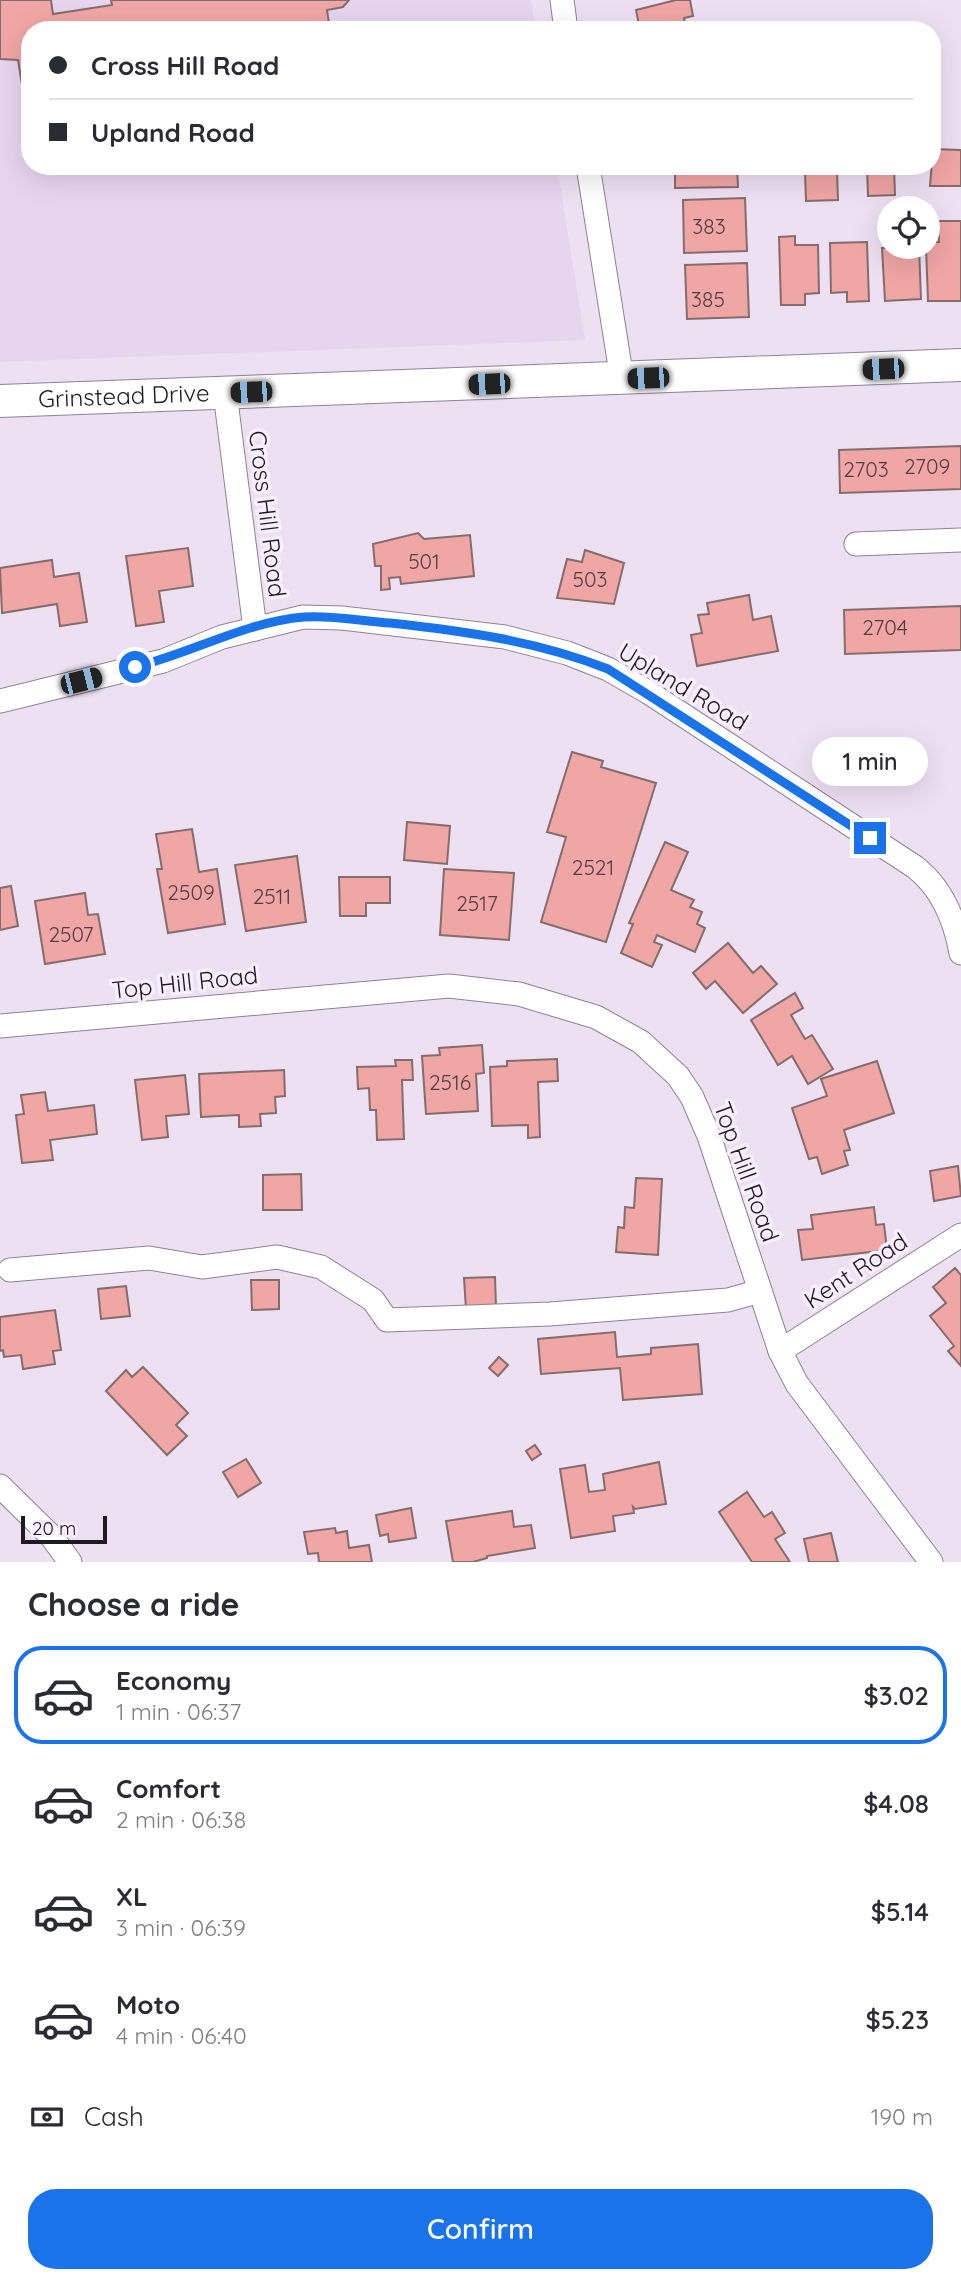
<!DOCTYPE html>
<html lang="en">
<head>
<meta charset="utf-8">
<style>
  body { margin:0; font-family:Quicksand,sans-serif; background:#f7f7f7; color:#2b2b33; height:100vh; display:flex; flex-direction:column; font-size:26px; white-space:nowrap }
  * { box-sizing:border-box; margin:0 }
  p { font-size:23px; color:#7c7c81 }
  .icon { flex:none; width:38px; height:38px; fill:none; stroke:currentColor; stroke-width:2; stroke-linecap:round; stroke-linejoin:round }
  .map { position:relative; height:1562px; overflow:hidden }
  .sheet { display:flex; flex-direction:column; background:#fff; flex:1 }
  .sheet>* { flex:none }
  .banner { position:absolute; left:21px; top:21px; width:920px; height:154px; border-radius:28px; box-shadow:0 7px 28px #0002; display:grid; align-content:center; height:154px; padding:0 28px; background:#fff }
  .buttons { position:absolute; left:877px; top:196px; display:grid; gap:14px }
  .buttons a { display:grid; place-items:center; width:63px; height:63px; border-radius:50%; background:#fff; box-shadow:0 7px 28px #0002; font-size:35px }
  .scale { position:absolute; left:21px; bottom:18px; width:86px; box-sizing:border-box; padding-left:7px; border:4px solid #1e1a21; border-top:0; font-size:19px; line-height:24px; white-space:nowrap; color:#1e1a21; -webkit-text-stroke:5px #f9eefe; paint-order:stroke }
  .end { position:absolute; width:32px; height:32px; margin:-16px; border:9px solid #1a73e8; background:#fff; box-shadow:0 0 0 4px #fff }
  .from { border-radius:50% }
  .bubble { position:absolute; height:49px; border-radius:24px; background:#fff; box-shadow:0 7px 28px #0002; font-size:23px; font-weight:600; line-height:49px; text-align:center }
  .car { position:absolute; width:21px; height:42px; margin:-21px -10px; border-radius:9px; box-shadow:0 0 5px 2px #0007; background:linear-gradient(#222 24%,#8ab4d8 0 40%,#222 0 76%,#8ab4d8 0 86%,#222 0) }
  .banner b { display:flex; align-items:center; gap:24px; height:66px; font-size:26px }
  .banner b+b { border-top:2px solid #e1e1e2 }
  .banner i { width:18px; height:18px; background:#2b2b33 }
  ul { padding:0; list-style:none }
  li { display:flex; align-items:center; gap:21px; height:98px; margin:0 14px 10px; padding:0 14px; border:4px solid transparent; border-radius:28px }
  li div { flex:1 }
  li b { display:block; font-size:26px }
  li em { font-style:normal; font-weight:600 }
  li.selected { border-color:#1a73e8 }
  li>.icon { width:63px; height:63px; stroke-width:1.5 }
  h2 { padding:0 28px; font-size:32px; line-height:84px }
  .pay { display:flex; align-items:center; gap:18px; height:77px; padding:0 28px; font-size:26px }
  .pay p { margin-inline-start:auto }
  .action { display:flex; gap:14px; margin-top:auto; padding:14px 28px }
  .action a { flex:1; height:80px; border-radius:28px; background:#1a73e8; color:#fff; font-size:28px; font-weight:600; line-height:80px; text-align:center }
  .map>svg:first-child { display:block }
  .built { fill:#e6d5ef }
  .building { fill:#f0a6a5; stroke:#846d6c; stroke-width:2 }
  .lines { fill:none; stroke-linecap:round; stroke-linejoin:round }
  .street-casing { stroke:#8e8293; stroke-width:25 }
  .secondary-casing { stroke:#8e8293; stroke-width:34 }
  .street { stroke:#fff; stroke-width:23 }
  .secondary { stroke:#fff; stroke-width:32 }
  .route { stroke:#1a73e8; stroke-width:9 }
  .labels { text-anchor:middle; stroke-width:7; stroke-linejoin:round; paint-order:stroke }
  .number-label { font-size:21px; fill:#523d42 }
  .street-label { font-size:24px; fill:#1e1a21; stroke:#f9eefe }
</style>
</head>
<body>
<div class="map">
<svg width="961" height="1562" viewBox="0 0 961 1562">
  <rect width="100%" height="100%" fill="#ede0f3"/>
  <path class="built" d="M0,0H531L536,30H30V166H557L585,340L0,362Z"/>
  <g class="building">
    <path d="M0,0H51L53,14L112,5L111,0H349L343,7L327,10L330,30H30V84L22,85L18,60L0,59Z"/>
    <path d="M676,0H690L693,16L684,18L686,30H640L636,10Z"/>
    <path d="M933,149L961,150V186H930Z"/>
    <path d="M675,166H737L738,187L675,188Z"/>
    <path d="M867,166H894L895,195L868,196Z"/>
    <path d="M837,171L838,200L806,201L805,172Z"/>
    <path d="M745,198L747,251L684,253L683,200Z"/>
    <path d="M938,221H961V301H928L926,247L928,242H939Z"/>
    <path d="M795,236V245H818L819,293L805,294V305H781L779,237Z"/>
    <path d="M867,242L869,301L847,302V292L831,293L830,243Z"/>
    <path d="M919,247L921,299L885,301L882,248Z"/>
    <path d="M747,263L749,317L687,319L685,265Z"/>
    <path d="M961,446V489L840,493L839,450Z"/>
    <path d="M418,533L424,539L470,535L474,576L401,584L400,577L389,578L390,589L381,590V566H375L373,544Z"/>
    <path d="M188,548L193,586L159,591L164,622L136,626L126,556Z"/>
    <path d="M585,550L624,563L614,604L557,598L567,559L582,562Z"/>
    <path d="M52,560L54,577L79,573L87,622L60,626L57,604L2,613L0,568Z"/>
    <path d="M749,595L753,620L771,616L778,651L697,666L691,635L702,633L698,615L709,614L707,603Z"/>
    <path d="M961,606V650L845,654L844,610Z"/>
    <path d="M572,752L603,761L601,767L656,783L606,942L541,922L566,837L547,832Z"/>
    <path d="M407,822L450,826L447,864L404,860Z"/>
    <path d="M192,829L199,872L217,869L225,924L168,933L157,869H162L156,834Z"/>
    <path d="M665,842L688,852L671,890L694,900L690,907L702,912L697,924L705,928L695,952L657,935L654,942L662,945L652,967L621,953L633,924L629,923Z"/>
    <path d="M297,856L306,922L246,931L235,865Z"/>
    <path d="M444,869L514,873L509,940L440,935Z"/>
    <path d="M339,877H390V903H366V916H340Z"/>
    <path d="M11,886L18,926L0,930V888Z"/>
    <path d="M85,893L88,915L98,914L105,954L45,964L35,901Z"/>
    <path d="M728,943L753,973L761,966L777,984L743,1013L715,981L706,989L693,973Z"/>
    <path d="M795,993L803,1008L791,1015L805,1039L812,1035L833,1069L808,1084L792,1056L778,1065L751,1020Z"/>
    <path d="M482,1045L484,1073L476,1074L478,1111L426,1114L422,1056L440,1055L439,1048Z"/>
    <path d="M557,1059L558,1081L538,1082L540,1137L528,1138V1125L492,1126L490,1067L507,1066V1061Z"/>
    <path d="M395,1060H412L413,1080H402L404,1139L377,1140L376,1110H370L369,1088L358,1089L357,1067L396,1066Z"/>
    <path d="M877,1061L894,1113L844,1130L850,1150L844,1151L848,1165L822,1174L817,1157L809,1159L792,1108L827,1096L821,1079Z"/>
    <path d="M284,1070L285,1096L275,1097L276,1113L260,1114L261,1126L239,1127V1115L201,1117L199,1074Z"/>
    <path d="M185,1075L189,1114L166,1116L168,1137L142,1140L135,1080Z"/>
    <path d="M45,1092L48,1111L94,1105L97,1134L50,1140L53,1160L22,1163L16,1115L24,1114L21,1095Z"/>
    <path d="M958,1166L961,1196L934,1201L930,1171Z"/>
    <path d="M301,1174L302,1210H263V1175Z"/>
    <path d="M636,1178L662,1179L658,1255L616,1252L618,1227L624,1228L625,1207L634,1208Z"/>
    <path d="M874,1207L876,1225L884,1224L887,1250L802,1260L798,1230L813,1229L811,1215Z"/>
    <path d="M955,1268L961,1275V1366L948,1351L954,1346L930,1316L946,1303L933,1287Z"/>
    <path d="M495,1277L496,1307L466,1309L464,1278Z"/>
    <path d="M251,1280H279V1309L252,1310Z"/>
    <path d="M126,1286L130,1316L101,1319L98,1289Z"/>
    <path d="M55,1310L61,1350L53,1351L55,1364L23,1369L21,1355L4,1357L3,1350L0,1351V1317Z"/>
    <path d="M615,1332L617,1357L651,1354V1348L698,1344L702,1394L623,1400L620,1368L541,1374L538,1339Z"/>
    <path d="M499,1357L508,1365L498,1376L489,1368Z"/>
    <path d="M143,1367L188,1413L176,1425L187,1436L167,1455L106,1391L126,1370L132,1377Z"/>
    <path d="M535,1445L541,1454L532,1460L526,1451Z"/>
    <path d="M246,1459L261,1483L238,1497L223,1472Z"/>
    <path d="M659,1462L666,1504L635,1509L633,1507L634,1513L613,1516L615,1531L571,1538L560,1469L585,1465L589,1492L605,1490L603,1474Z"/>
    <path d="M747,1492L764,1517L772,1512L785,1533L775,1539L790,1562H752L719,1512Z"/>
    <path d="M411,1508L416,1538L389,1542L388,1534L380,1536L376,1515Z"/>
    <path d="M512,1511L514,1527L531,1525L535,1548L487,1556V1558L473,1562H453L446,1521Z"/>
    <path d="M335,1528L336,1533L347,1531L349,1548L369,1545L372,1562H319L318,1553L308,1554L304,1532Z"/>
    <path d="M831,1533L838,1562H809L804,1539Z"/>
  </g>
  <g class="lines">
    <defs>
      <g id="street">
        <path d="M562,0L566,30"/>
        <path d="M588,166L622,379"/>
        <path d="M225,393L255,629"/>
        <path d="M856,544L961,540"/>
        <path d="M0,701L163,661L222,637L303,617L342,618L505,637L567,653L608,669L648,692L915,867C942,888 955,920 961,953"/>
        <path d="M0,1026L449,986L519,994L596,1017L641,1042L678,1076L692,1097L709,1136L780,1351L797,1384L931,1562"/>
        <path d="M10,1270L149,1258L202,1267L277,1257L321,1267L373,1300L387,1320L550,1314L728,1300L760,1291"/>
        <path d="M780,1351L961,1235"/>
        <path d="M0,1486L52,1537L70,1562"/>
      </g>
      <g id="secondary">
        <path id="s1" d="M0,401L961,365"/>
      </g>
    </defs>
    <use href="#street" class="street-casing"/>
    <use href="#secondary" class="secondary-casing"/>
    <use href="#street" class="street"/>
    <use href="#secondary" class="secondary"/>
  </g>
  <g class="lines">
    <path class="route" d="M135,667C192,653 245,622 304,617C332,615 362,621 390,623C465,631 537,641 608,669L870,838"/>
  </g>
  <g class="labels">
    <g class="number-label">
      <text x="709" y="234">383</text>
      <text x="708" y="307">385</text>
      <text x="927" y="474">2709</text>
      <text x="866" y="477">2703</text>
      <text x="424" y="569">501</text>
      <text x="590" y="587">503</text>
      <text x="885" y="635">2704</text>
      <text x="593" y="875">2521</text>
      <text x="191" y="900">2509</text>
      <text x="272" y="904">2511</text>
      <text x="477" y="911">2517</text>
      <text x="71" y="942">2507</text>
      <text x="450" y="1090">2516</text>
    </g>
    <g class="street-label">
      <text dy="8" stroke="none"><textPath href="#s1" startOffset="124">Grinstead Drive</textPath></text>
      <text transform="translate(267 514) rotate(83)" y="8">Cross Hill Road</text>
      <text transform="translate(683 687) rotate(31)" y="8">Upland Road</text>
      <text transform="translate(185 983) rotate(-6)" y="8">Top Hill Road</text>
      <text transform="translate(746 1172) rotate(70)" y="8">Top Hill Road</text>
      <text transform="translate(856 1271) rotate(-33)" y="8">Kent Road</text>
    </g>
  </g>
</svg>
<div class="buttons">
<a><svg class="icon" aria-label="locate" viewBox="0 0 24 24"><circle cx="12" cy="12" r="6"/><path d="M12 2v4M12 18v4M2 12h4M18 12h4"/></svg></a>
</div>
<div class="scale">20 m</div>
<i class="end from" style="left:135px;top:667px"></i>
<i class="end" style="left:870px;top:838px"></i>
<div class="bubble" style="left:812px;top:737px;width:116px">1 min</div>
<i class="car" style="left:883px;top:369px;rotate:268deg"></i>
<i class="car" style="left:648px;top:378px;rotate:268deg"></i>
<i class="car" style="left:489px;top:384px;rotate:268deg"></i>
<i class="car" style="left:251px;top:392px;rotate:268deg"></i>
<i class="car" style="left:81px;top:681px;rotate:76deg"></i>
<div class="banner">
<b><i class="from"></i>Cross Hill Road</b>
<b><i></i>Upland Road</b>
</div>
</div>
<section class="sheet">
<h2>Choose a ride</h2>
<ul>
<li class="selected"><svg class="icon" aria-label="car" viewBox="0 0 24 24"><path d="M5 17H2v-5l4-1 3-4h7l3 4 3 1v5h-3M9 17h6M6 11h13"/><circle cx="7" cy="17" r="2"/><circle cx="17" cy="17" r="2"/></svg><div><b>Economy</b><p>1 min · 06:37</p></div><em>$3.02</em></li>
<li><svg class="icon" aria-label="car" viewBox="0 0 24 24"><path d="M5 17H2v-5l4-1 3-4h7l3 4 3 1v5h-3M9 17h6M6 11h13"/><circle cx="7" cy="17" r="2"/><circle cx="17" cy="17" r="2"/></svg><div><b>Comfort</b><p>2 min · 06:38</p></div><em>$4.08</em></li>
<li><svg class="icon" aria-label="car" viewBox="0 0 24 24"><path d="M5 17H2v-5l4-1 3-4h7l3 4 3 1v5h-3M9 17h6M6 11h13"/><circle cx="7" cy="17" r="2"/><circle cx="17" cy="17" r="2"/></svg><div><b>XL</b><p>3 min · 06:39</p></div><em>$5.14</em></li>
<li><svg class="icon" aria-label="car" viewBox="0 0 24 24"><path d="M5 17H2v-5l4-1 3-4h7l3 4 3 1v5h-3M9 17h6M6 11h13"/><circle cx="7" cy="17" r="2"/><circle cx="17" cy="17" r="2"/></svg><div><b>Moto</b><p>4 min · 06:40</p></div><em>$5.23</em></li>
</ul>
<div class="pay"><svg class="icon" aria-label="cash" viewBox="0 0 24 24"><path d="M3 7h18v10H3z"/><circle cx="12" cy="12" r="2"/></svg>Cash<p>190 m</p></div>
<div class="action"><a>Confirm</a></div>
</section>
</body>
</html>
